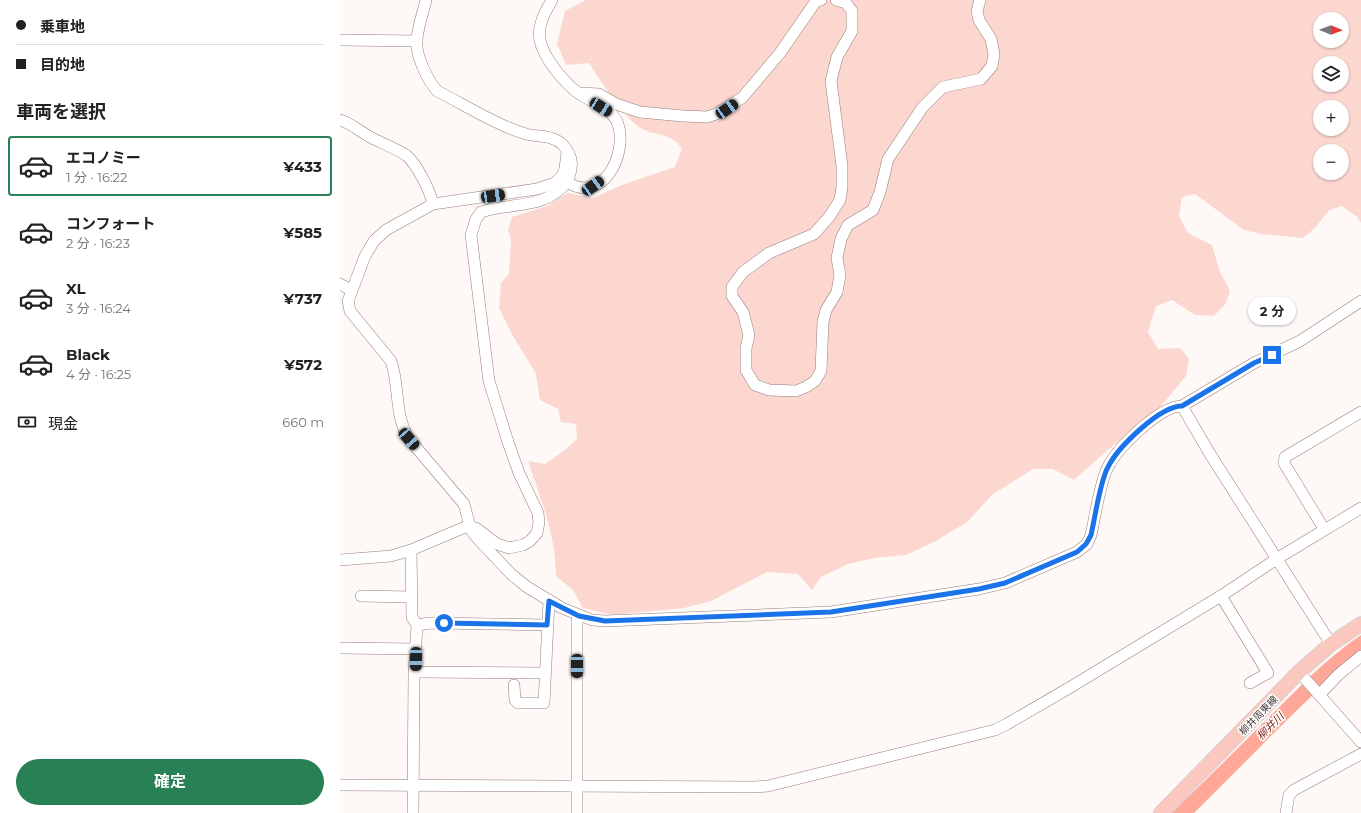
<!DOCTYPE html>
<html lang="ja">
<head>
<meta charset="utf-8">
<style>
  body { margin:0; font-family:Montserrat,"Noto Sans JP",sans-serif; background:#f2f2f2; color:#222; height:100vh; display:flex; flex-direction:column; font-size:15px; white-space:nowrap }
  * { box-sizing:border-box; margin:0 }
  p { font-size:13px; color:#767676 }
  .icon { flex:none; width:22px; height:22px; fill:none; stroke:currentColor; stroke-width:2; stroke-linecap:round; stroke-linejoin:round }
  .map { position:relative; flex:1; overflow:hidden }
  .drawer { display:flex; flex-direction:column; background:#fff; width:340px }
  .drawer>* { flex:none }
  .banner { display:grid; align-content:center; height:88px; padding:0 16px; background:#fff }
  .needle { width:26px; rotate:91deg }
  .controls { position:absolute; left:973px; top:12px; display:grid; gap:8px }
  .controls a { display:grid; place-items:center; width:36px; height:36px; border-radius:50%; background:#fff; box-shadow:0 1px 3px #0004; font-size:20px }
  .end { position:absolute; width:18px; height:18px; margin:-9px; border:5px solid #1a73e8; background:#fff; box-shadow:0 0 0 2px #fff }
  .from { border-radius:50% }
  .bubble { position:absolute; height:28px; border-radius:14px; background:#fff; box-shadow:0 1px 3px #0004; font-size:13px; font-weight:700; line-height:28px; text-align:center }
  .car { position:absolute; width:12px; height:24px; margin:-12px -6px; border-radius:5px; box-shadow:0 0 3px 1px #0007; background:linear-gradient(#222 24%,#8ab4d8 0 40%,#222 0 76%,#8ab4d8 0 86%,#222 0) }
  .banner b { display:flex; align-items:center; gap:14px; height:38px; font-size:15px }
  .banner b+b { border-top:1px solid #e0e0e0 }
  .banner i { width:10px; height:10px; background:#222 }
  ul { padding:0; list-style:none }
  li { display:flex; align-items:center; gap:12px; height:60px; margin:0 8px 6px; padding:0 8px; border:2px solid transparent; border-radius:4px }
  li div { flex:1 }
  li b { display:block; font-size:15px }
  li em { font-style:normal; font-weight:700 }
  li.current { border-color:#288055 }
  li>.icon { width:36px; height:36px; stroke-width:1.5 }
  h2 { padding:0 16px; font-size:18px; line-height:48px }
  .pay { display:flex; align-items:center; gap:10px; height:44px; padding:0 16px; font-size:15px }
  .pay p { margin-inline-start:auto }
  .button { display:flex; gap:8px; margin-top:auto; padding:8px 16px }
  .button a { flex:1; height:46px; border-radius:24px; background:#288055; color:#fff; font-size:16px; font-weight:700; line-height:46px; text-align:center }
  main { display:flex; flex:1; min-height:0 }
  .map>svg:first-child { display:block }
  .green { fill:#fbd7d0; fill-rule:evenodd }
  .water { fill:#ffa899 }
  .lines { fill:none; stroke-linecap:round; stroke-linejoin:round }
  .minor-casing { stroke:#987d78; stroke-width:12 }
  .major-casing { stroke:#d6d3d3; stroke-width:16 }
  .minor { stroke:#fff; stroke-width:11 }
  .major { stroke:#fac8bf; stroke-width:14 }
  .route { stroke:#1a73e8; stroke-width:5 }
  .labels { text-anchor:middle; stroke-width:3; stroke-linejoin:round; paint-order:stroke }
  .street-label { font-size:10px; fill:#443836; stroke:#fff }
  .water-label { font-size:11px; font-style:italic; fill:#872519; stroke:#fff }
</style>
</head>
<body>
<main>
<section class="drawer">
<div class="banner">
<b><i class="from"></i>乗車地</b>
<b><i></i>目的地</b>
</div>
<h2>車両を選択</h2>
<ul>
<li class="current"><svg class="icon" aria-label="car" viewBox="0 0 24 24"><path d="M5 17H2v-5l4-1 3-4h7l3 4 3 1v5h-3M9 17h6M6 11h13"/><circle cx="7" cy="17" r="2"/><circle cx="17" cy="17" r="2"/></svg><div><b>エコノミー</b><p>1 分 · 16:22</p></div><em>¥433</em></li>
<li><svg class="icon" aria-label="car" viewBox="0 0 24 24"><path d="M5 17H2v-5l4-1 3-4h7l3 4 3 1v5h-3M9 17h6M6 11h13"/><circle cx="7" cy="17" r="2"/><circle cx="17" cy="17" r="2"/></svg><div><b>コンフォート</b><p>2 分 · 16:23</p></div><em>¥585</em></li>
<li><svg class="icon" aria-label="car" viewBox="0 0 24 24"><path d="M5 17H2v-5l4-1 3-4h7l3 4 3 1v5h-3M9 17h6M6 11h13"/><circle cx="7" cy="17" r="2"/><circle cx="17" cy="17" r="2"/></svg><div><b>XL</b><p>3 分 · 16:24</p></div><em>¥737</em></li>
<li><svg class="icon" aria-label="car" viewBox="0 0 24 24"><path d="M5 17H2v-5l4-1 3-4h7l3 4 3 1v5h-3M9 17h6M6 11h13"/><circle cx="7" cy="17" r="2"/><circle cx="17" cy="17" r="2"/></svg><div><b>Black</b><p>4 分 · 16:25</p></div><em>¥572</em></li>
</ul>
<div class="pay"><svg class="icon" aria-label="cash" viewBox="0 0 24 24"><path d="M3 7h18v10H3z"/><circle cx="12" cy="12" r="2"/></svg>現金<p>660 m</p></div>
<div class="button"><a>確定</a></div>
</section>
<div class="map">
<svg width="1021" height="813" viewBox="0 0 1021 813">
  <rect width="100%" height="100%" fill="#fef8f7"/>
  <path class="green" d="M246,0H1021V223L1017,217L1002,206L989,210L975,228L963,238L922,234L904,230L855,194L842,197L839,216L848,233L872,245L880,272L890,291L886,303L874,316L855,315L832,300L816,306L808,332L818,349L840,348L849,359L846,376L816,412L769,449L734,480L713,469H693L653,494L627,522L594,542L566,555L535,558L508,564L481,577L472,590L458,574L427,572L371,601L344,608L272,615L243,608L233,590L216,576C216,535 200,498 188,461L205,464L225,450L237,439L236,424L221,422L218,409L200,400L196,374L173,336L159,308L161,283L169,274L171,240L168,230L172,217L207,206L228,193L253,198L282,185L335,167L342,149C331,131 314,137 299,127C281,114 261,81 249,63L226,65L217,44L225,11ZM980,19H1002V41H980ZM980,63H1002V85H980ZM980,107H1002V129H980ZM980,151H1002V173H980Z"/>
  <path class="water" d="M1021,635V652L1009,660L951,716L854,813H831C863,783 894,752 925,721C956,691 985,659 1021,635Z"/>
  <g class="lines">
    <defs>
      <g id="minor">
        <path d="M86,0C83,13 78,26 77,39C75,55 87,79 97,91C125,105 156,125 186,134C198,137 214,135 223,145C234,157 233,168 227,182C262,205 288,155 278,124C273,109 254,103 241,95C226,85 203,58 200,40C197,26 205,12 212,0"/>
        <path d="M496,0L506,3L512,11V31L497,57L491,81L502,166V187L500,200L489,217L474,234L429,253L403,272L392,287V296L403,312L409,335L406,348V370L415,385L429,390L456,391L466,387L475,381L481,371L483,322L486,310L497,292L500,275L497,258L501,239L508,225L533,210L540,192L548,159L582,108L603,87L641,79L652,66L654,54L651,39L639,20L637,11L640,0"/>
        <path d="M0,40L77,41"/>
        <path d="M240,93L259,94L276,104L300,112L343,116L367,117L376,114L402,98L440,53L476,1L481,0"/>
        <path d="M0,120C11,123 19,131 30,137C41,143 55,148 66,155C77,164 90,191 93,204"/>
        <path d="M227,152L225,169L222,176L215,183L197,189L93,204L46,230L34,241L25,256L8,301L10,311L51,361C60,387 54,415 69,439L124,504L131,530L137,538L171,574L187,587L222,608L252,620L265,621L491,612L639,589L665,583L737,552L747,544L751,535C755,518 760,481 768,467C778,447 820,406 842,406L914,363L960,341L1021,301"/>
        <path d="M0,284L11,290"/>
        <path d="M842,406L870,454L991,644"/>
        <path d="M136,528L157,544L169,548L183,545L190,541L197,533L199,522L198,513L179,473L168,442L149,381L131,235L136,219L141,212C171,202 205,210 227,182"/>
        <path d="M984,529L944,463L945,457L1021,412"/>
        <path d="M71,550L72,617L77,625L74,676L73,813"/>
        <path d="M0,560L51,556L71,550L130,525"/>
        <path d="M21,596L72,597"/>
        <path d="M881,596L928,673L910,683"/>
        <path d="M77,625L90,623L207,625"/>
        <path d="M0,648L76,649"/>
        <path d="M76,669L80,672L205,673"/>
        <path d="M959,672L1021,742"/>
        <path d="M174,685L175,700L178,703H204L209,601"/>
        <path d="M980,694L998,675L1021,656"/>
        <path d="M0,785L414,787L428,786L655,730L667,724L729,688L881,596L938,558L1021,508"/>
        <path d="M237,813V621L239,616"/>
        <path d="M946,813L949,795L954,790L1021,754"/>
      </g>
      <path id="major" d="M821,813L959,672L991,644L1021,624"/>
    </defs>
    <use href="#minor" class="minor-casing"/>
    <use href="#major" class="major-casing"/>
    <use href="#minor" class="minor"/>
    <use href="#major" class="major"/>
  </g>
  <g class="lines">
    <path class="route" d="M104,623L207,625L209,601L239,616L265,621L491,612L639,589L665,583L737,552L746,544L751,535C755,518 760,481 768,467C778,447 820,406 842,406L914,363L932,355"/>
  </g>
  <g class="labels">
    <g class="street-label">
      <text transform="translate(918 715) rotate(-46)" y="4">柳井周東線</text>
    </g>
    <g class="water-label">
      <text transform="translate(930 726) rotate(-45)" y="4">柳井川</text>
    </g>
  </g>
</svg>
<div class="controls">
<a><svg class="needle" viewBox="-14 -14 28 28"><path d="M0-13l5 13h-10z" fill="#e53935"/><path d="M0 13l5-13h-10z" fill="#767676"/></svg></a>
<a><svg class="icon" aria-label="layers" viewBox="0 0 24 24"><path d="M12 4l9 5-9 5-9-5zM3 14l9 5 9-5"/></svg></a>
<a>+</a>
<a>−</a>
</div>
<i class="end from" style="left:104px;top:623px"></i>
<i class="end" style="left:932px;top:355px"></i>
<div class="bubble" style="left:908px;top:297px;width:48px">2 分</div>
<i class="car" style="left:261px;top:107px;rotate:122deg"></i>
<i class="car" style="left:387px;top:109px;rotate:56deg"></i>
<i class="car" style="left:253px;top:186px;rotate:54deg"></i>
<i class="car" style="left:153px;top:196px;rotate:82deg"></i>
<i class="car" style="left:69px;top:439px;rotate:139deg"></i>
<i class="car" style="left:76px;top:659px;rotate:181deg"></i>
<i class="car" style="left:237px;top:666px;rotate:180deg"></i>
</div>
</main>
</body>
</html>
